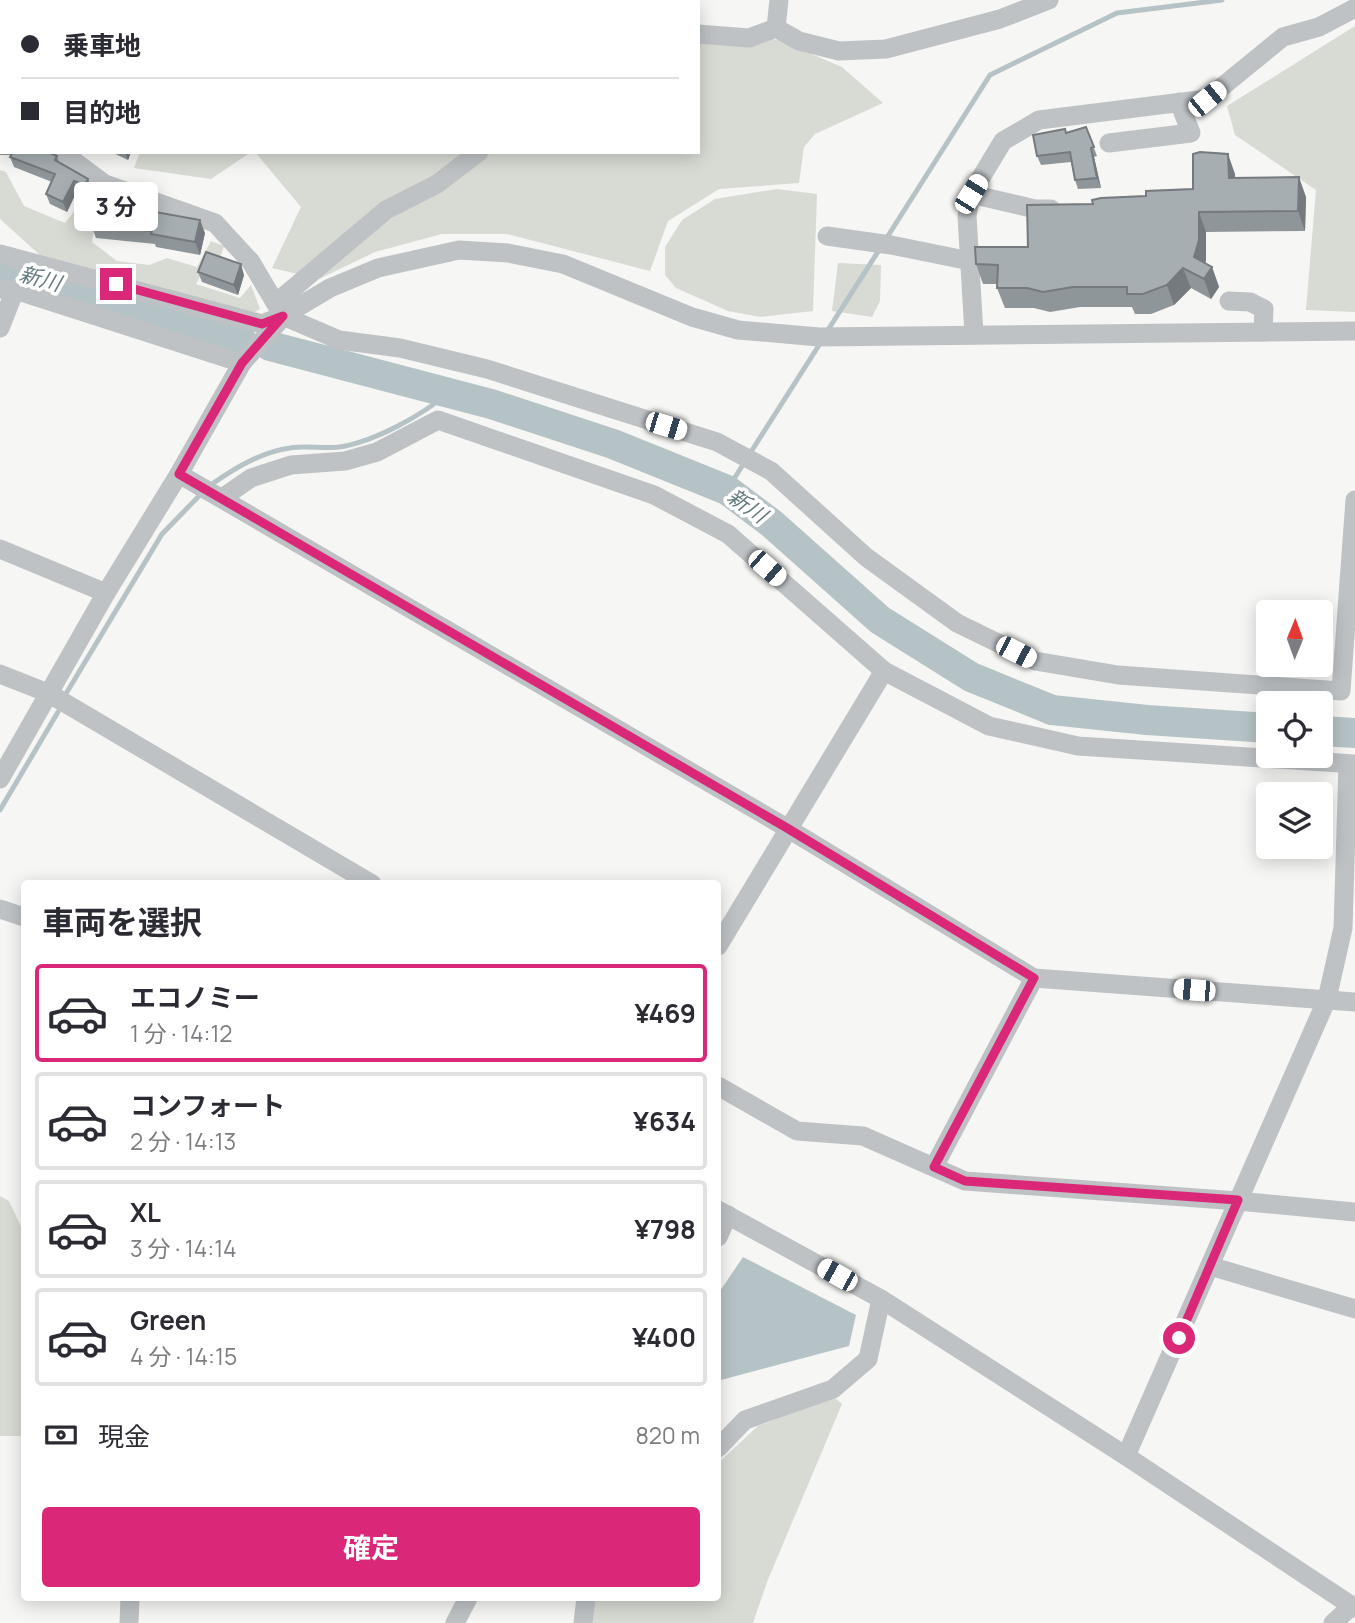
<!DOCTYPE html>
<html lang="ja">
<head>
<meta charset="utf-8">
<style>
  body { margin:0; font-family:Manrope,"Noto Sans JP",sans-serif; background:#f7f7f7; color:#2b2b33; height:100vh; display:flex; flex-direction:column; font-size:26px; white-space:nowrap }
  * { box-sizing:border-box; margin:0 }
  p { font-size:23px; color:#7c7c81 }
  .icon { flex:none; width:38px; height:38px; fill:none; stroke:currentColor; stroke-width:2; stroke-linecap:round; stroke-linejoin:round }
  .map { position:relative; flex:1; overflow:hidden }
  .panel { position:absolute; left:21px; top:880px; width:700px; height:721px; display:flex; flex-direction:column; background:#fff; border-radius:7px; box-shadow:0 4px 18px #0003 }
  .panel>* { flex:none }
  .hud { position:absolute; left:0px; top:0px; width:700px; height:154px; box-shadow:0 4px 18px #0003; display:grid; align-content:center; height:154px; padding:0 21px; background:#fff }
  .needle { width:46px; rotate:1deg }
  .fabs { position:absolute; left:1256px; top:600px; display:grid; gap:14px }
  .fabs a { display:grid; place-items:center; width:77px; height:77px; border-radius:7px; background:#fff; box-shadow:0 4px 18px #0003; font-size:35px }
  .end { position:absolute; width:32px; height:32px; margin:-16px; border:9px solid #db2777; background:#fff; box-shadow:0 0 0 4px #fff }
  .from { border-radius:50% }
  .bubble { position:absolute; height:49px; border-radius:7px; background:#fff; box-shadow:0 4px 18px #0003; font-size:23px; font-weight:700; line-height:49px; text-align:center }
  .car { position:absolute; width:21px; height:42px; margin:-21px -10px; border-radius:9px; box-shadow:0 0 5px 2px #0007; background:linear-gradient(#fff 24%,#345 0 40%,#fff 0 76%,#345 0 86%,#fff 0) }
  .hud b { display:flex; align-items:center; gap:24px; height:66px; font-size:26px }
  .hud b+b { border-top:2px solid #e1e1e2 }
  .hud i { width:18px; height:18px; background:#2b2b33 }
  ul { padding:0; list-style:none }
  li { display:flex; align-items:center; gap:21px; height:98px; margin:0 14px 10px; padding:0 7px; border:4px solid #e1e1e2; border-radius:7px }
  li div { flex:1 }
  li b { display:block; font-size:26px }
  li em { font-style:normal; font-weight:700 }
  li.selected { border-color:#db2777 }
  li>.icon { width:63px; height:63px; stroke-width:1.5 }
  h2 { padding:0 21px; font-size:32px; line-height:84px }
  .pay { display:flex; align-items:center; gap:18px; height:77px; padding:0 21px; font-size:26px }
  .pay p { margin-inline-start:auto }
  .primary-button { display:flex; gap:14px; margin-top:auto; padding:14px 21px }
  .primary-button a { flex:1; height:80px; border-radius:7px; background:#db2777; color:#fff; font-size:28px; font-weight:700; line-height:80px; text-align:center }
  .map>svg:first-child { display:block }
  .green { fill:#d7dbd3 }
  .water { fill:#b6c3c6 }
  .lines { fill:none; stroke-linecap:round; stroke-linejoin:round }
  .stream { stroke:#b6c3c6; stroke-width:5 }
  .river { stroke:#b6c3c6; stroke-width:30 }
  .minor { stroke:#bec2c5; stroke-width:19 }
  .wall { fill:#8f9699 }
  .shaded-wall { fill:#747a7d }
  .building { fill:#a6aeb2; stroke:#747a7d; stroke-width:2 }
  .route { stroke:#db2777; stroke-width:9 }
  .labels { text-anchor:middle; stroke-width:7; stroke-linejoin:round; paint-order:stroke }
  .water-label { font-size:21px; font-style:italic; fill:#637a7f; stroke:#fff }
</style>
</head>
<body>
<div class="map">
<svg width="1355" height="1623" viewBox="0 0 1355 1623">
  <rect width="100%" height="100%" fill="#f6f6f4"/>
  <g class="green">
    <path d="M1355,26V312L1306,310L1316,190L1235,135L1227,106Z"/>
    <path d="M698,27L778,40L842,67L883,103L815,134L804,147L799,183L719,189L668,221L650,271L507,234H442L375,252L319,279L272,268L301,207L255,152H698Z"/>
    <path d="M140,152H251L211,179L134,168Z"/>
    <path d="M0,170L6,172L24,206L65,223L90,191L150,210H97L92,242L117,261L149,265L167,258L197,267L211,241L224,246L219,261L210,258L196,284L240,298L251,285L260,309L250,315L42,257L0,219Z"/>
    <path d="M777,189L817,194L813,311L760,317L728,311L676,288L665,275V247L682,220L715,199Z"/>
    <path d="M838,263L881,265L880,301L872,317L832,311Z"/>
    <path d="M0,1196L9,1201L24,1233V1436H0Z"/>
    <path d="M834,1397L842,1404L767,1582L753,1623H591L594,1603L597,1598H718V1463L758,1426Z"/>
  </g>
  <path class="water" d="M743,1257L856,1315L849,1346L721,1380L718,1378V1294Z"/>
  <g class="lines">
    <g class="stream">
      <path d="M886,239L990,75L1117,13L1222,0"/>
      <path d="M826,333L881,247"/>
      <path d="M749,455L821,342"/>
      <path d="M212,484C235,468 261,452 290,448C306,445 323,449 339,447C374,442 423,415 449,392"/>
      <path d="M727,490L744,463"/>
      <path d="M67,692L162,534L200,495"/>
      <path d="M0,810L58,712"/>
    </g>
    <g class="river">
      <path d="M0,270L21,272L241,339"/>
      <path d="M270,346L491,404L613,444L727,490L771,523L880,620L971,677L1052,710L1147,720L1269,728"/>
      <path d="M1321,731L1355,733"/>
    </g>
    <g class="minor">
      <path d="M293,2L294,0"/>
      <path d="M776,28L779,0"/>
      <path d="M698,34L749,38L776,28L799,41L839,51L886,49L1000,19L1049,0"/>
      <path d="M0,67H2"/>
      <path d="M0,103L2,105"/>
      <path d="M0,129H2"/>
      <path d="M1109,143L1191,133L1179,102"/>
      <path d="M62,152L105,184L215,223L251,262L283,316L339,340L400,348L487,369L717,442L771,471L866,557L957,623L1035,661L1118,675L1341,691L1355,500"/>
      <path d="M971,194L1035,209H1051"/>
      <path d="M827,236L891,245L970,261"/>
      <path d="M0,254L262,324L283,316L330,288L378,268L459,250L508,253L563,264L692,317L738,330L819,337L1355,331"/>
      <path d="M0,289L15,290L242,363"/>
      <path d="M1229,301L1250,302L1264,309L1263,332"/>
      <path d="M277,302L386,210L437,184L479,152"/>
      <path d="M0,328L15,290"/>
      <path d="M974,334L967,216L971,194L1003,141L1039,120L1207,99L1283,37L1319,27L1355,8"/>
      <path d="M179,474L787,828L1034,978L1355,1002"/>
      <path d="M222,498L251,478L291,465L345,461L377,452L438,420L654,495L728,534L884,671L989,726L1078,746L1355,764"/>
      <path d="M0,549L106,593"/>
      <path d="M0,674L48,693L372,884"/>
      <path d="M0,779L106,593L179,474L242,363L283,317"/>
      <path d="M0,909L24,917"/>
      <path d="M718,946L884,671"/>
      <path d="M718,1086L797,1131L863,1136L965,1181L1238,1201L1355,1212"/>
      <path d="M934,1167L1034,978"/>
      <path d="M718,1210L881,1299L1126,1456L1355,1608"/>
      <path d="M718,1237L728,1215"/>
      <path d="M1210,1266L1355,1309"/>
      <path d="M718,1448L745,1420L833,1389L868,1359L881,1299"/>
      <path d="M1126,1456L1327,999L1343,928L1348,764"/>
      <path d="M129,1623L130,1598"/>
      <path d="M455,1623L468,1598"/>
      <path d="M583,1623L586,1598"/>
      <path d="M1333,1623L1352,1606"/>
    </g>
  </g>
  <g class="wall">
    <path d="M0,0L2,2V31L0,30Z"/>
    <path d="M1086,127L1097,156L1094,157L1101,188L1078,189L1075,180L1071,162L1041,165L1037,156L1067,133Z"/>
    <path d="M0,130H2V152H48L57,156L59,162L88,179L91,189L88,196L77,191L67,212L50,204L46,194L52,182L14,167L10,157L11,155H0Z"/>
    <path d="M111,152H131L128,160Z"/>
    <path d="M1235,174V177L1306,197L1305,231L1206,232V260L1205,264L1212,267L1219,287L1211,299L1191,288L1174,305L1151,314H1135L1132,307H1080L1050,312L1034,308H1005L997,288V284H983L976,264L1028,247L1093,204L1193,189Z"/>
    <path d="M145,204L147,211L205,233L200,255L156,247L155,244L96,238L91,225Z"/>
    <path d="M198,272L244,275L238,295L202,282Z"/>
  </g>
  <g class="shaded-wall">
    <path d="M1091,148L1094,157L1101,188L1097,178Z"/>
    <path d="M125,152H131L128,160Z"/>
    <path d="M1228,154L1235,174L1236,197L1229,178Z"/>
    <path d="M1299,177L1306,197L1305,231L1298,211Z"/>
    <path d="M88,179L91,189L88,196L85,185Z"/>
    <path d="M74,181L77,191L67,212L63,202Z"/>
    <path d="M1199,212L1206,232V260L1201,277L1194,257Z"/>
    <path d="M200,220L205,233L200,255L195,242Z"/>
    <path d="M241,264L244,275L238,295L234,285Z"/>
    <path d="M1212,267L1219,287L1211,299L1204,279Z"/>
    <path d="M1183,268L1191,288L1174,305L1167,285Z"/>
  </g>
  <g class="building">
    <path d="M0,0H31L35,2H2V14L0,13Z"/>
    <path d="M1086,127L1094,147L1091,148L1097,178L1075,180L1070,152L1037,156L1033,135L1065,129L1066,133Z"/>
    <rect x="0" y="130" width="2" height="15"/>
    <path d="M13,152H48L57,156L55,160L88,179L85,185L74,181L63,202L46,194L55,174L10,157Z"/>
    <path d="M1200,152L1228,154L1229,178L1299,177L1298,211L1199,212V240L1194,257L1212,267L1204,279L1183,268L1167,285L1143,294H1127V287H1073L1043,292L1027,288H997L998,265L976,264L975,247H1028L1027,205L1093,204L1092,200L1101,198L1146,196V191L1193,189V154Z"/>
    <path d="M95,200L145,204L144,210L200,220L195,242L151,234L152,231L91,225Z"/>
    <path d="M206,252L241,264L234,285L198,272Z"/>
  </g>
  <g class="lines">
    <path class="route" d="M116,284L262,324L283,316L242,363L179,474L787,828L1034,978L934,1167L965,1181L1238,1200L1179,1338"/>
  </g>
  <g class="labels">
    <g class="water-label">
      <text transform="translate(40 279) rotate(15)" y="7">新川</text>
      <text transform="translate(747 506) rotate(35)" y="7">新川</text>
    </g>
  </g>
</svg>
<div class="fabs">
<a><svg class="needle" viewBox="-14 -14 28 28"><path d="M0-13l5 13h-10z" fill="#e53935"/><path d="M0 13l5-13h-10z" fill="#7c7c81"/></svg></a>
<a><svg class="icon" aria-label="locate" viewBox="0 0 24 24"><circle cx="12" cy="12" r="6"/><path d="M12 2v4M12 18v4M2 12h4M18 12h4"/></svg></a>
<a><svg class="icon" aria-label="layers" viewBox="0 0 24 24"><path d="M12 4l9 5-9 5-9-5zM3 14l9 5 9-5"/></svg></a>
</div>
<i class="end from" style="left:1179px;top:1338px"></i>
<i class="end" style="left:116px;top:284px"></i>
<div class="bubble" style="left:74px;top:182px;width:84px">3 分</div>
<i class="car" style="left:1207px;top:99px;rotate:51deg"></i>
<i class="car" style="left:971px;top:194px;rotate:32deg"></i>
<i class="car" style="left:666px;top:426px;rotate:107deg"></i>
<i class="car" style="left:767px;top:568px;rotate:131deg"></i>
<i class="car" style="left:1016px;top:652px;rotate:117deg"></i>
<i class="car" style="left:1194px;top:990px;rotate:275deg"></i>
<i class="car" style="left:837px;top:1275px;rotate:299deg"></i>
<div class="hud">
<b><i class="from"></i>乗車地</b>
<b><i></i>目的地</b>
</div>
<section class="panel">
<h2>車両を選択</h2>
<ul>
<li class="selected"><svg class="icon" aria-label="car" viewBox="0 0 24 24"><path d="M5 17H2v-5l4-1 3-4h7l3 4 3 1v5h-3M9 17h6M6 11h13"/><circle cx="7" cy="17" r="2"/><circle cx="17" cy="17" r="2"/></svg><div><b>エコノミー</b><p>1 分 · 14:12</p></div><em>¥469</em></li>
<li><svg class="icon" aria-label="car" viewBox="0 0 24 24"><path d="M5 17H2v-5l4-1 3-4h7l3 4 3 1v5h-3M9 17h6M6 11h13"/><circle cx="7" cy="17" r="2"/><circle cx="17" cy="17" r="2"/></svg><div><b>コンフォート</b><p>2 分 · 14:13</p></div><em>¥634</em></li>
<li><svg class="icon" aria-label="car" viewBox="0 0 24 24"><path d="M5 17H2v-5l4-1 3-4h7l3 4 3 1v5h-3M9 17h6M6 11h13"/><circle cx="7" cy="17" r="2"/><circle cx="17" cy="17" r="2"/></svg><div><b>XL</b><p>3 分 · 14:14</p></div><em>¥798</em></li>
<li><svg class="icon" aria-label="car" viewBox="0 0 24 24"><path d="M5 17H2v-5l4-1 3-4h7l3 4 3 1v5h-3M9 17h6M6 11h13"/><circle cx="7" cy="17" r="2"/><circle cx="17" cy="17" r="2"/></svg><div><b>Green</b><p>4 分 · 14:15</p></div><em>¥400</em></li>
</ul>
<div class="pay"><svg class="icon" aria-label="cash" viewBox="0 0 24 24"><path d="M3 7h18v10H3z"/><circle cx="12" cy="12" r="2"/></svg>現金<p>820 m</p></div>
<div class="primary-button"><a>確定</a></div>
</section>
</div>
</body>
</html>
